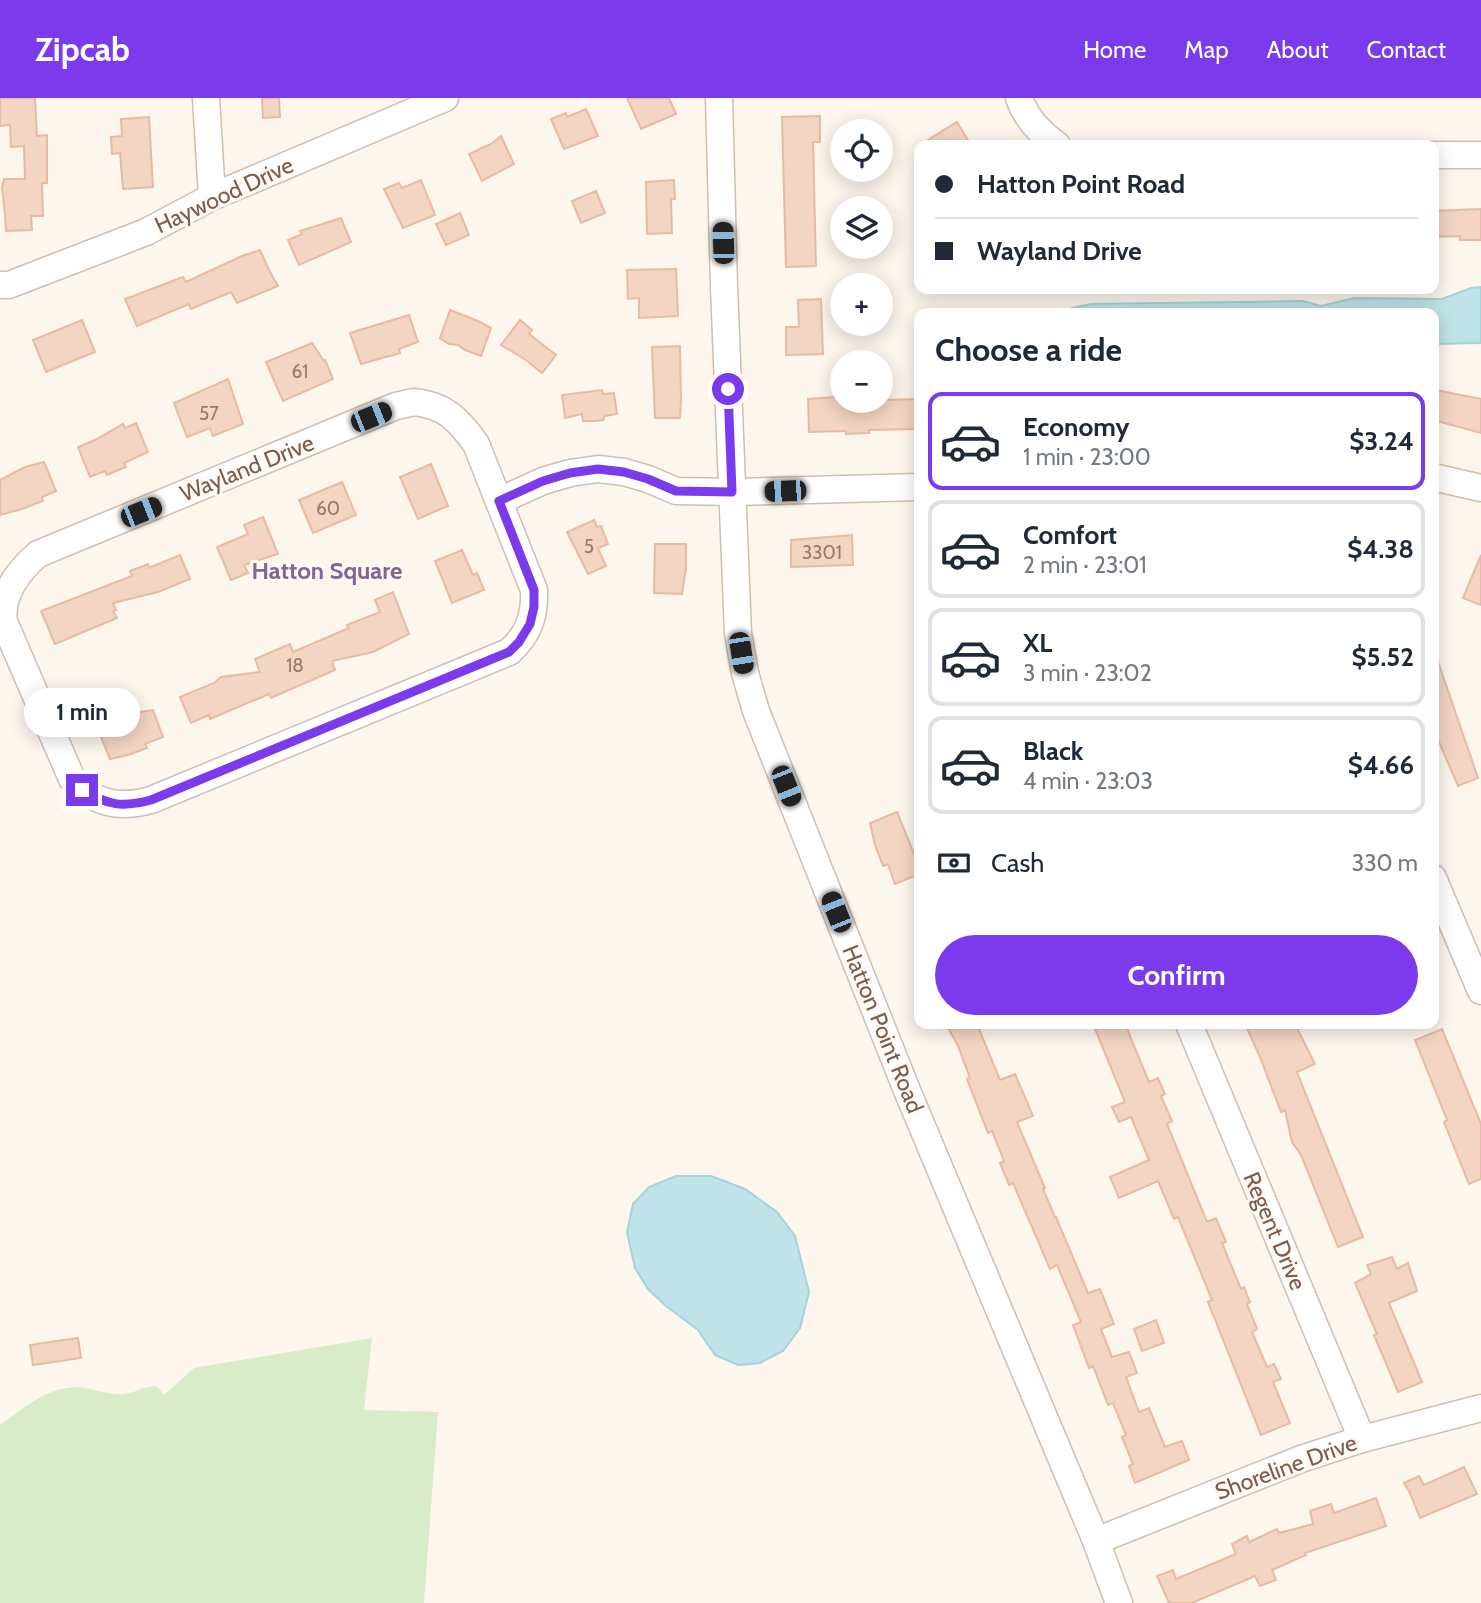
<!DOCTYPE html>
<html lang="en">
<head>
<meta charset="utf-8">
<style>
  body { margin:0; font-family:Cabin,sans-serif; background:#f6f6f7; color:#1f2937; height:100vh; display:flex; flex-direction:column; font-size:26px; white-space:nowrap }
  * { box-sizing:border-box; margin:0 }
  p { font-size:23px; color:#747a83 }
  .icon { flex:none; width:38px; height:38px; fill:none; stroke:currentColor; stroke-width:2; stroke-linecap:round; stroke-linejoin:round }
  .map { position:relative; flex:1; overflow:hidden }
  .drawer { position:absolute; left:914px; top:210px; width:525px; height:721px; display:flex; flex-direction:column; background:#fff; border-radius:14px; box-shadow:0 4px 18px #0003 }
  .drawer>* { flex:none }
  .guide { position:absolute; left:914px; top:42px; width:525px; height:154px; border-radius:14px; box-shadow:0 4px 18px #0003; display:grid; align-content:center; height:154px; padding:0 21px; background:#fff }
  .fabs { position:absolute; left:830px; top:21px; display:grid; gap:14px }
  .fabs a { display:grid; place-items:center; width:63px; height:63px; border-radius:50%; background:#fff; box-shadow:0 4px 18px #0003; font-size:35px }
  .end { position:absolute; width:32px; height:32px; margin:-16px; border:9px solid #7c3aed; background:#fff; box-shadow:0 0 0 4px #fff }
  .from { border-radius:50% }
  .bubble { position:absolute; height:49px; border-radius:24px; background:#fff; box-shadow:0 4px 18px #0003; font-size:23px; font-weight:700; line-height:49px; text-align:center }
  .car { position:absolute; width:21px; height:42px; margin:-21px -10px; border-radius:9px; box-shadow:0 0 5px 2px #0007; background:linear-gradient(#222 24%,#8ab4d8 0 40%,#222 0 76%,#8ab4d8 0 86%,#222 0) }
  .guide b { display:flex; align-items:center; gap:24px; height:66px; font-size:26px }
  .guide b+b { border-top:2px solid #e0e1e3 }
  .guide i { width:18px; height:18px; background:#1f2937 }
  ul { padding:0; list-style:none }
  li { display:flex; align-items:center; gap:21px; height:98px; margin:0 14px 10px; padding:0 7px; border:4px solid #e0e1e3; border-radius:14px }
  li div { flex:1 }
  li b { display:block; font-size:26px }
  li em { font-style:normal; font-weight:700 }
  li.active { border-color:#7c3aed }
  li>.icon { width:63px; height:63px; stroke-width:1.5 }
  h2 { padding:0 21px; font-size:32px; line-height:84px }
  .pay { display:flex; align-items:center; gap:18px; height:77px; padding:0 21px; font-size:26px }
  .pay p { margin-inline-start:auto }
  .cta { display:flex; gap:14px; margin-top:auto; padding:14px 21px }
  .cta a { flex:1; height:80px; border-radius:42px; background:#7c3aed; color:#fff; font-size:28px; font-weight:700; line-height:80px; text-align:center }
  header { display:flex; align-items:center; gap:42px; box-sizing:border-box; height:98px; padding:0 35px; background:#7c3aed; color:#fff }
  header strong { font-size:33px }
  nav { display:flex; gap:38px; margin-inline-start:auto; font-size:24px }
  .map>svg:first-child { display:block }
  .green { fill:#d8ecc9 }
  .water { fill:#bfe3e8; stroke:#a5d3da; stroke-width:2 }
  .building { fill:#f3d5c3; stroke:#e6bba3; stroke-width:2 }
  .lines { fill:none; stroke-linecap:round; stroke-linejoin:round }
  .minor-casing { stroke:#d1beb0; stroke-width:29 }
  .minor { stroke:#fff; stroke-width:26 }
  .route { stroke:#7c3aed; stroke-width:9 }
  .labels { text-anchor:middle; stroke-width:6; stroke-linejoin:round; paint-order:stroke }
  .number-label { font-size:19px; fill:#987a6a }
  .street-label { font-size:23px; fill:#7a5c4d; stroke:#fffaf3 }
  .neighbourhood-label { font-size:24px; font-weight:bold; fill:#846695; stroke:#fffaf3 }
</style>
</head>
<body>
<header>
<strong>Zipcab</strong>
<nav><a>Home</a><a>Map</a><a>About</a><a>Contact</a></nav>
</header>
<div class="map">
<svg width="1481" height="1505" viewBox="0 0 1481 1505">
  <rect width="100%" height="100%" fill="#fdf6ec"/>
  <path class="green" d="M372,1240L364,1312L438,1314L424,1505H0V1327C24,1310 50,1286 82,1290C94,1291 114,1298 125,1296C137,1294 144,1288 157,1288L164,1297L194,1270Z"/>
  <g class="water">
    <path d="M1481,189V245L1433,246V215H1064L1072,210L1091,206L1303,203L1321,208L1354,200L1442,201L1471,190Z"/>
    <path d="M676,1078H711L745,1091L777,1114L795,1138L809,1194L800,1230L783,1253L760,1265L738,1267L715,1257L698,1232L666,1208L648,1191L635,1170L627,1134L633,1106L649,1089Z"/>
  </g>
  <g class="building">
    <path d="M0,0H35L37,38L47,37V85H42L43,118H31L32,132L6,133L5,116L2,90L4,81H25L24,48L11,49L10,27L0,28Z"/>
    <path d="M262,0H279L280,19L263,20Z"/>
    <path d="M627,0H669L676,16L641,31Z"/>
    <path d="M586,11L598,38L564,51L551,21L566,15L567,19Z"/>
    <path d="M820,18V44H813L816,168L786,169L782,19Z"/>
    <path d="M149,19L153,89L123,91L120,55L112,56L111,39L122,38L121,21Z"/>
    <path d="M957,24L971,47H920Z"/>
    <path d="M501,38L514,66L482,83L469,56L491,46Z"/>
    <path d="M421,82L435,117L403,130L384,91L399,85L402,90Z"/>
    <path d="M674,82L675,101H671L672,135L647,136L646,84Z"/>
    <path d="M596,93L605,115L581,125L572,103Z"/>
    <path d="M1481,111V142H1460V138L1433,139V113Z"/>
    <path d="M460,115L469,137L446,147L436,126Z"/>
    <path d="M341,120L351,144L299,167L288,142L302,136L300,133Z"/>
    <path d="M260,152L270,174L278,188L237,205L231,194L191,211L189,206L137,228L125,201L183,179L186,184L242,158Z"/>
    <path d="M676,171L678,218L639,220V200L628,201L627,172Z"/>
    <path d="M821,201L823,256L786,257V229H799L798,202Z"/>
    <path d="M450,212L478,223L491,230L481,258L465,252L458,247L449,246L440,240Z"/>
    <path d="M409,217L418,244L399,251L400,255L361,266L350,235Z"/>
    <path d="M82,222L95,254L46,274L33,242Z"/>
    <path d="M520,222L532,232L529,236L556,257L542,275L526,262L501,247Z"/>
    <path d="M312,245L324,263L325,262L333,281L283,303L266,264Z"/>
    <path d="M680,248L681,302L680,320H655L652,249Z"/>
    <path d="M228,281L243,326L213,338L210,330L187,339L174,305Z"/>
    <path d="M602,292L603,296L614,295L617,316L605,318L603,322L596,323H583L582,316L565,320L562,297Z"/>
    <path d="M1436,292L1481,301V335L1433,322V305Z"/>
    <path d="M834,299V300H842V303L919,301V331L869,332V335L846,336V333L809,334L808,301Z"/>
    <path d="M136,325L148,354L124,365L126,369L107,377L105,373L90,379L78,349L95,342L123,326L125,330Z"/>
    <path d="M44,364L56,393L42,399L43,403L22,411L0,417V382L25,369Z"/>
    <path d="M431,366L448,408L418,421L400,379Z"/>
    <path d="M342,384L356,417L313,435L299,402Z"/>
    <path d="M263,419L278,456L244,467L248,475L231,482L217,449L248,436L244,427Z"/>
    <path d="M594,422L597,429L601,428L608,446L598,450L606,468L588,476L567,434Z"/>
    <path d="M852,437L853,467L791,469V442Z"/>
    <path d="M655,446H686V470L682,496L654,495Z"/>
    <path d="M462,452L473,477L477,475L484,492L452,505L435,463Z"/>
    <path d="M180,457L190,481L158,494L113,505L116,512L113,513L117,520L55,546L41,513L132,478L130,473L148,466L149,470Z"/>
    <path d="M1481,457V507L1463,500Z"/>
    <path d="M393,494L409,536L373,554L332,563L335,572L271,600L269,596L210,621L209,617L191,625L180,599L214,585L221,579L260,574L255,561L290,546L293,554L349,530L347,527L380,514L375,502Z"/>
    <path d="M1433,558H1436L1478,680L1458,688L1433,630Z"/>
    <path d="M153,612L163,639L145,646L147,650L128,657L110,661L99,634L132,621L140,614Z"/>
    <path d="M897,714L919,768V776L895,786L888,766L883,768L875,747L870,725Z"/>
    <path d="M946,926H977L1000,982L1015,976L1033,1018L1017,1024L1045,1090L1043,1091L1055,1119H1056L1088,1195L1100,1191L1114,1226L1101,1231L1112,1259L1129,1254L1137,1275L1126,1279L1139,1314L1149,1310L1165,1349L1182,1343L1189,1362L1135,1385L1129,1368L1133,1366L1122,1339L1126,1337L1113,1305L1108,1307L1093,1268L1089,1270L1073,1227L1081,1224L1057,1167L1050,1171L1013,1085L1009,1087L1000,1065L1004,1063L992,1033L988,1035L967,981L970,980L958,948Z"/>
    <path d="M1093,926H1125L1149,984L1158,980L1165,996L1161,998L1172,1023L1167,1026L1207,1124L1216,1120L1226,1144L1222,1145L1241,1191L1244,1189L1250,1204L1247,1206L1257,1231L1252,1234L1267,1269L1274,1266L1281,1281L1273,1284L1290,1325L1261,1337L1208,1204L1212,1202L1178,1119L1174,1121L1158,1083L1119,1100L1110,1079L1149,1062L1131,1019L1119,1024L1112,1009L1125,1004Z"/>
    <path d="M1245,926H1295L1315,966L1297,974L1363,1139L1338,1149L1301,1057L1292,1044L1285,1012L1281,1014L1260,959Z"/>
    <path d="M1442,931L1481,1026V1081L1469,1086L1444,1024L1447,1022L1415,942Z"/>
    <path d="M1392,1159L1397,1171L1408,1165L1417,1193L1389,1205L1422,1284L1398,1294L1374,1237L1377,1236L1355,1185L1371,1176L1367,1167Z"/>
    <path d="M1156,1222L1164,1245L1142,1253L1134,1231Z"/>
    <path d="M78,1240L81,1260L33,1267L30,1247Z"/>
    <path d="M1464,1369L1477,1396L1420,1420L1410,1395L1404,1385L1419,1378L1424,1387Z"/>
    <path d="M1376,1400L1386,1428L1305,1455L1306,1457L1272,1472L1276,1482L1260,1488L1255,1478L1192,1505H1169L1157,1478L1173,1472L1176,1481L1236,1456L1232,1446L1247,1438L1249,1444L1277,1431L1279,1435L1313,1426L1310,1413L1331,1406L1334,1415Z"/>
  </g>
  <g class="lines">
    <defs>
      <g id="minor">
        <path d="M206,0L212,99"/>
        <path d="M719,0L724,189L738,535L745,575L756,613L906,990L1096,1443L1119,1505"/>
        <path d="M1019,0C1026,20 1040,35 1057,47"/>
        <path d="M1433,57H1481"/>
        <path d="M0,187H9L146,134L212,99L445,0"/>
        <path d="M414,304C445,307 459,322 476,346L534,492C535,518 529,536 509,554L151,702C118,711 96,706 72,681L4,524C0,497 19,472 38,456L396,308Z"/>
        <path d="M1433,379L1481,390"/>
        <path d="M499,403L543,383L570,375L598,371L624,374L648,381L676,393L732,394L919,389"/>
        <path d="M1433,780L1481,893"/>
        <path d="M1189,926L1362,1341"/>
        <path d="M1096,1443L1301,1361L1362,1341L1481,1310"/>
      </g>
    </defs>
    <use href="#minor" class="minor-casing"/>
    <use href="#minor" class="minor"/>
  </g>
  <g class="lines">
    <path class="route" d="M82,692C109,707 121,710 151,702L509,554L519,544L530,526L534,509V492L499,403L543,383L570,375L598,371L624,374L648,381L676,393L732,394L728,291"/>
  </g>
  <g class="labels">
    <g class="number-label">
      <text x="300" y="280">61</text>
      <text x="209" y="322">57</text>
      <text x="328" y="417">60</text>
      <text x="589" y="455">5</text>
      <text x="822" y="461">3301</text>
      <text x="295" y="574">18</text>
    </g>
    <g class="street-label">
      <text transform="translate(224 97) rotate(-25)" y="8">Haywood Drive</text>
      <text transform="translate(247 370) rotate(-22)" y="8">Wayland Drive</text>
      <text transform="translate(883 931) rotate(68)" y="8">Hatton Point Road</text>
      <text transform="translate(1275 1133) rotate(67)" y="8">Regent Drive</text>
      <text transform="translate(1286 1369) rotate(-20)" y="8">Shoreline Drive</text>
    </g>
    <g class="neighbourhood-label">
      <text x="327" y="481">Hatton Square</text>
    </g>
  </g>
</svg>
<div class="fabs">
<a><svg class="icon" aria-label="locate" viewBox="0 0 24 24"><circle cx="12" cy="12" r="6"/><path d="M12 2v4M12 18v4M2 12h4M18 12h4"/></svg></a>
<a><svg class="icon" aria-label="layers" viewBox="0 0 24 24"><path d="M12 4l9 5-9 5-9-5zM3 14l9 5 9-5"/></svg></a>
<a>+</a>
<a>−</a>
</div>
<i class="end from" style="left:728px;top:291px"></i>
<i class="end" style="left:82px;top:692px"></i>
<div class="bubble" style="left:24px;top:590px;width:116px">1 min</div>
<i class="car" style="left:723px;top:145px;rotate:358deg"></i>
<i class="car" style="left:371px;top:319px;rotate:68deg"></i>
<i class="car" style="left:785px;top:393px;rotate:268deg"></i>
<i class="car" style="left:141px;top:414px;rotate:68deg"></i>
<i class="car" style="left:741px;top:555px;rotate:171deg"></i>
<i class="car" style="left:786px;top:688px;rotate:158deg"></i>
<i class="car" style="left:836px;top:814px;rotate:338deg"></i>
<div class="guide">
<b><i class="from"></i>Hatton Point Road</b>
<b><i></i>Wayland Drive</b>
</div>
<section class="drawer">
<h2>Choose a ride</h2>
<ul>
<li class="active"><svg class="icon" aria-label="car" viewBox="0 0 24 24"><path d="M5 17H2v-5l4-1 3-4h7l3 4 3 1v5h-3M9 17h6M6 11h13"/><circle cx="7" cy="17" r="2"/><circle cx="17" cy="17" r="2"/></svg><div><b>Economy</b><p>1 min · 23:00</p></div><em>$3.24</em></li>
<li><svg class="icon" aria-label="car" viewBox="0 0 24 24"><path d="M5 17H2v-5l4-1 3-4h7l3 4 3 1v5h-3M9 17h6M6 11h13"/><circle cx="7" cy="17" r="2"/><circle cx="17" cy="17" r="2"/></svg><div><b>Comfort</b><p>2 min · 23:01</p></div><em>$4.38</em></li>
<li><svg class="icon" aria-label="car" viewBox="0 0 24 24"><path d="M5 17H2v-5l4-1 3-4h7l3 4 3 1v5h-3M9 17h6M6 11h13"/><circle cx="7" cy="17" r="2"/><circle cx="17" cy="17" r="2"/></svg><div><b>XL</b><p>3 min · 23:02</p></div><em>$5.52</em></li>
<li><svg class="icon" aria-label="car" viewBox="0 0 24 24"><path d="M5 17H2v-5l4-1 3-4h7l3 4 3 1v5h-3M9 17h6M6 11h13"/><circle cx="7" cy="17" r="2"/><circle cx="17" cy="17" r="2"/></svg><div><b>Black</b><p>4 min · 23:03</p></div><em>$4.66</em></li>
</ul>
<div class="pay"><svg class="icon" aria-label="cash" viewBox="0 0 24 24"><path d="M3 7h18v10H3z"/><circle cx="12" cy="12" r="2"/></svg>Cash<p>330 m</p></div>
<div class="cta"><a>Confirm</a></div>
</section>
</div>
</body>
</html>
